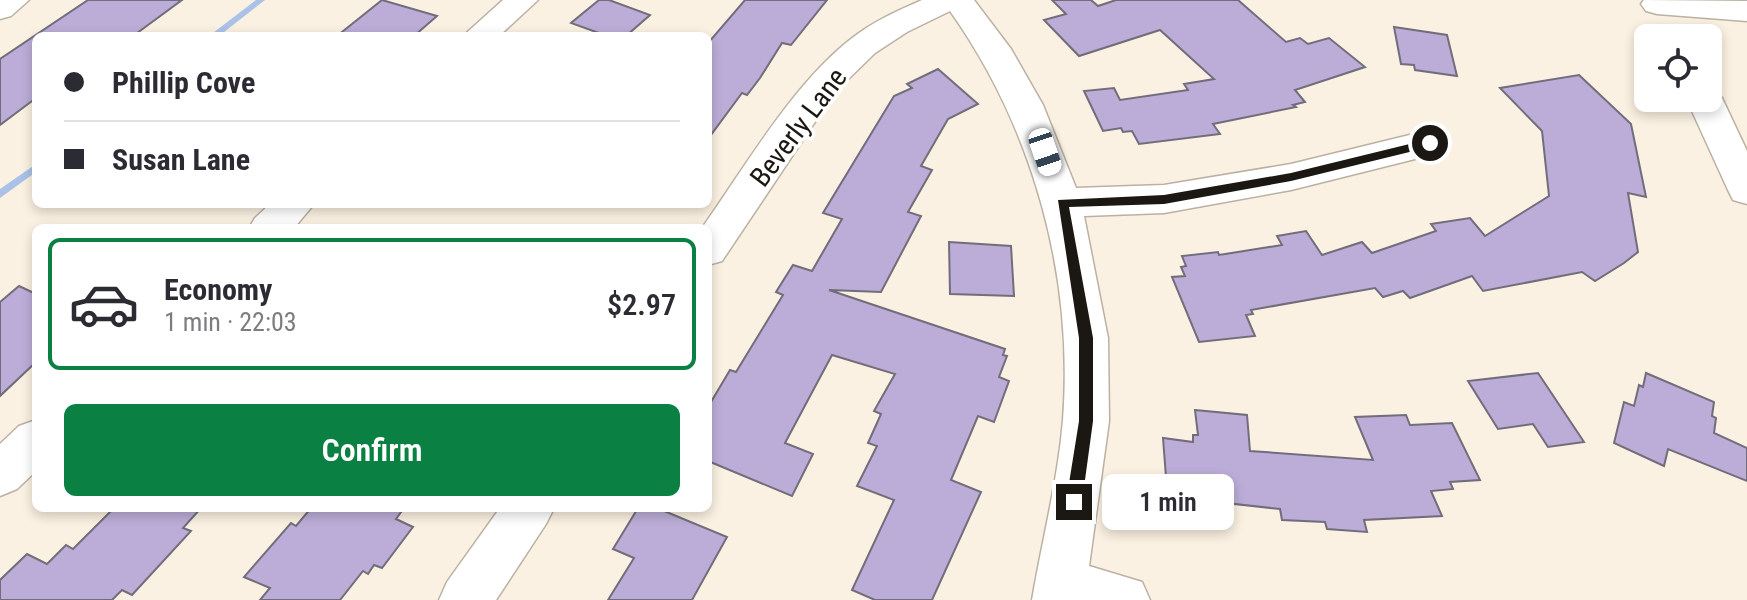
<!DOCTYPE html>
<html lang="en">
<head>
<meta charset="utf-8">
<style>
  body { margin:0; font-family:"Roboto Condensed",sans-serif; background:#f7f7f7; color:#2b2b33; height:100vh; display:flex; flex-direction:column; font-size:30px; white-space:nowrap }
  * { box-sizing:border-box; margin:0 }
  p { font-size:26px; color:#7c7c81 }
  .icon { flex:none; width:44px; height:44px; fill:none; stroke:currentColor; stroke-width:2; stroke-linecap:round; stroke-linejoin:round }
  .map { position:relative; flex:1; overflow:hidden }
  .side { position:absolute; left:32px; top:224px; width:680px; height:288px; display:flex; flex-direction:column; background:#fff; border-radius:12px; box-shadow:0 4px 12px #0003 }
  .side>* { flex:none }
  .banner { position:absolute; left:32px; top:32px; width:680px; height:176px; border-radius:12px; box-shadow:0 4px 12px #0003; display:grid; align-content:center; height:176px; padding:0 32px; background:#fff }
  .fabs { position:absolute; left:1634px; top:24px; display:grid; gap:16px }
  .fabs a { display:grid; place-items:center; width:88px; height:88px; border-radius:12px; background:#fff; box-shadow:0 4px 12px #0003; font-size:40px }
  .end { position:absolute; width:36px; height:36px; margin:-18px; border:10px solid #1b1712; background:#fff; box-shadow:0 0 0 4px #fff }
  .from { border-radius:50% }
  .bubble { position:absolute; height:56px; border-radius:12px; background:#fff; box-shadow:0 4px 12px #0003; font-size:26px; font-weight:600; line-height:56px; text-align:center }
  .car { position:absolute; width:24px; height:48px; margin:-24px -12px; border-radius:10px; box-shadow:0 0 6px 2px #0007; background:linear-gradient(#fff 24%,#345 0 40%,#fff 0 76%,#345 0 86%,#fff 0) }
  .banner b { display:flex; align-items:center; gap:28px; height:76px; font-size:30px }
  .banner b+b { border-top:2px solid #e1e1e2 }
  .banner i { width:20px; height:20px; background:#2b2b33 }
  ul { padding:14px 0 0; list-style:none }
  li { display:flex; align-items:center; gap:24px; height:132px; margin:0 16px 12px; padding:0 16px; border:4px solid transparent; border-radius:12px }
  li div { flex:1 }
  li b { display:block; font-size:30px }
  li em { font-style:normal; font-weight:600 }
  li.on { border-color:#0b8043 }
  li>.icon { width:72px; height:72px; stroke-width:1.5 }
  .action { display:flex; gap:16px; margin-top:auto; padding:16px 32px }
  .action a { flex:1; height:92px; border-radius:12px; background:#0b8043; color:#fff; font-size:32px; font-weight:600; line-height:92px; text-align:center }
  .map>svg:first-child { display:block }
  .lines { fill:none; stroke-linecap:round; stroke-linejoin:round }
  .stream { fill:#aac2e8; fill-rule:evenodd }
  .building { fill:#bbadd7; stroke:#716d7b; stroke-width:2 }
  .minor-casing { stroke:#bbb1a3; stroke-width:3 }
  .minor { fill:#fff; fill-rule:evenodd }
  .route { fill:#1b1712 }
  .labels { text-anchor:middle; stroke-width:7; stroke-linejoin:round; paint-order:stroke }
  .street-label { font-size:28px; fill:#1b1712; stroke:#fff }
</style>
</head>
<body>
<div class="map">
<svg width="1747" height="600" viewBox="0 0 1747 600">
  <rect width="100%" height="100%" fill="#fbf1e2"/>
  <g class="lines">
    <g class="stream">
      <path d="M256,0H265L219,36H209Z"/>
      <path d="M36,164V172L0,198V189Z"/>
    </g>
  </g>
  <g class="building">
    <path d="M88,0H182L133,36H36V98L0,125V59Z"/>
    <path d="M382,0L437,16L414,36H337Z"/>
    <path d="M599,0H609L650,15L626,36H607L571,23Z"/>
    <path d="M745,0H827L791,45L782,43L760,78L747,95L742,93L708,139V43Z"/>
    <path d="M1052,0H1091L1098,6L1116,0H1238L1286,42L1300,38L1308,44L1329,38L1365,67L1295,90L1305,102L1293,105L1296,107L1213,124L1220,134L1139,144L1132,131L1123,132L1121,128L1103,131L1084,91L1114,88L1120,100L1188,90L1184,84L1214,79L1160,30L1079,56L1044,20L1066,14Z"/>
    <path d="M1394,27L1447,35L1457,76L1415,70L1414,65L1401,64Z"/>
    <path d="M938,69L978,104L948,119L921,166L932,170L908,212L921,216L881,292L829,290L1005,349L1003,355L1007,356L999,377L1009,381L994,422L978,416L951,480L981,492L932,600H875L852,590L894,500L857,486L877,446L868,443L881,414L874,411L895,374L832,355L785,443L813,454L792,496L708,461V407L730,370L736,372L783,295L776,292L793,265L812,271L842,219L823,213L894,96L912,88L907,84Z"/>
    <path d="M1579,75L1631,124L1646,197L1628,193L1638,252L1624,263L1595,281L1582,272L1483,291L1472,276L1410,298L1403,291L1383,297L1375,288L1251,310L1253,314L1246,315L1255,336L1199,342L1172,277L1185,276L1181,267L1186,266L1182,256L1218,252L1219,255L1282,245L1277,236L1306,231L1322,255L1362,242L1372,253L1436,231L1431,224L1470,218L1485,236L1549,196L1542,131L1500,88Z"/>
    <path d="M949,242L1011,246L1014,296L950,294Z"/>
    <path d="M19,286L36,294V362L0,396V302Z"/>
    <path d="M1538,373L1584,442L1548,447L1533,424L1498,429L1468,381Z"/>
    <path d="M1646,373L1714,402L1712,416L1716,418L1714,433L1747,448V481L1668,449L1664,466L1614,443L1624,402L1634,406L1639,385L1643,387Z"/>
    <path d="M1195,410L1247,415L1250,451L1373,460L1355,417L1406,415L1410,425L1452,423L1480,480L1450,482L1453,489L1431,491L1442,516L1364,520L1367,532L1327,529L1325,522L1282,520L1280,509L1216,502L1217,508L1168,503L1163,438L1193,442V435H1198Z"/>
    <path d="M114,508H201L183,528L191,531L132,595L122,590L112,600H0V580L27,554L47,564L66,545L73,549Z"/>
    <path d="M311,508H404L396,519L413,527L382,568L374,565L368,574L363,571L340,600H260L270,588L244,577L291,523L296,526Z"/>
    <path d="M638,508H657L727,537L692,600H608L634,558L613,549Z"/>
  </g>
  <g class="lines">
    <defs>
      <g id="minor">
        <path d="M0,0H29L11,16L0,19Z"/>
        <path d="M503,0H538L499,36H463Z"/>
        <path d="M922,0H974L1011,49L1043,105L1076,188L1164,185L1291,164L1430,130L1443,134L1448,143L1443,152L1291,190L1164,213L1084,216L1108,338L1109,421L1089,566L1142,582L1150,600H1032C1042,541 1058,480 1063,420C1074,275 1033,128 950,11L907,32L875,53L835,92L722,261L708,265V228H702C745,167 793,84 851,39C872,22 897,11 922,0Z"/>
        <path d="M1644,0L1747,1V21L1657,14L1646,11L1641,4Z"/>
        <path d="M1708,88L1716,90L1722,98L1747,151V204L1733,200L1728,190L1686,98H1708Z"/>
        <path d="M270,204H314L294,228H249L255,218Z"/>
        <path d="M36,420V471L17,489L0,496V444L19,426Z"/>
        <path d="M500,508H554L546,524L496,600H439L447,582Z"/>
      </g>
    </defs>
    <use href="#minor" class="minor-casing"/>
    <use href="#minor" class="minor"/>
  </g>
  <path class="route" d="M1430,139L1434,140V146L1291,181L1164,204L1069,207L1093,338V421L1082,502L1074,509L1069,507L1066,502L1079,421V338L1058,200L1164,195L1291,173Z"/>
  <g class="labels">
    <g class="street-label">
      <text transform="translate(798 127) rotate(-53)" y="10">Beverly Lane</text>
    </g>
  </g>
</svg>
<div class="fabs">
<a><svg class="icon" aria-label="locate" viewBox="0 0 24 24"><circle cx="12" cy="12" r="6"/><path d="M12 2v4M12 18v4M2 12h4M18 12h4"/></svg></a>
</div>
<i class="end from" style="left:1430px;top:143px"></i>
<i class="end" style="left:1074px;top:502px"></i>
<div class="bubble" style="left:1102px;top:474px;width:132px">1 min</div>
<i class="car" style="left:1045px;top:152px;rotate:161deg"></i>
<div class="banner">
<b><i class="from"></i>Phillip Cove</b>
<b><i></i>Susan Lane</b>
</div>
<section class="side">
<ul>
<li class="on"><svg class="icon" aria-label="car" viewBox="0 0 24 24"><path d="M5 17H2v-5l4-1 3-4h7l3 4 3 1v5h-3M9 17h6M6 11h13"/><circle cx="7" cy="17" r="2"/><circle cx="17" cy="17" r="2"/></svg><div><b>Economy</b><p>1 min · 22:03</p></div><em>$2.97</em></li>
</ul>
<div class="action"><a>Confirm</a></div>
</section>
</div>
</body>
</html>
